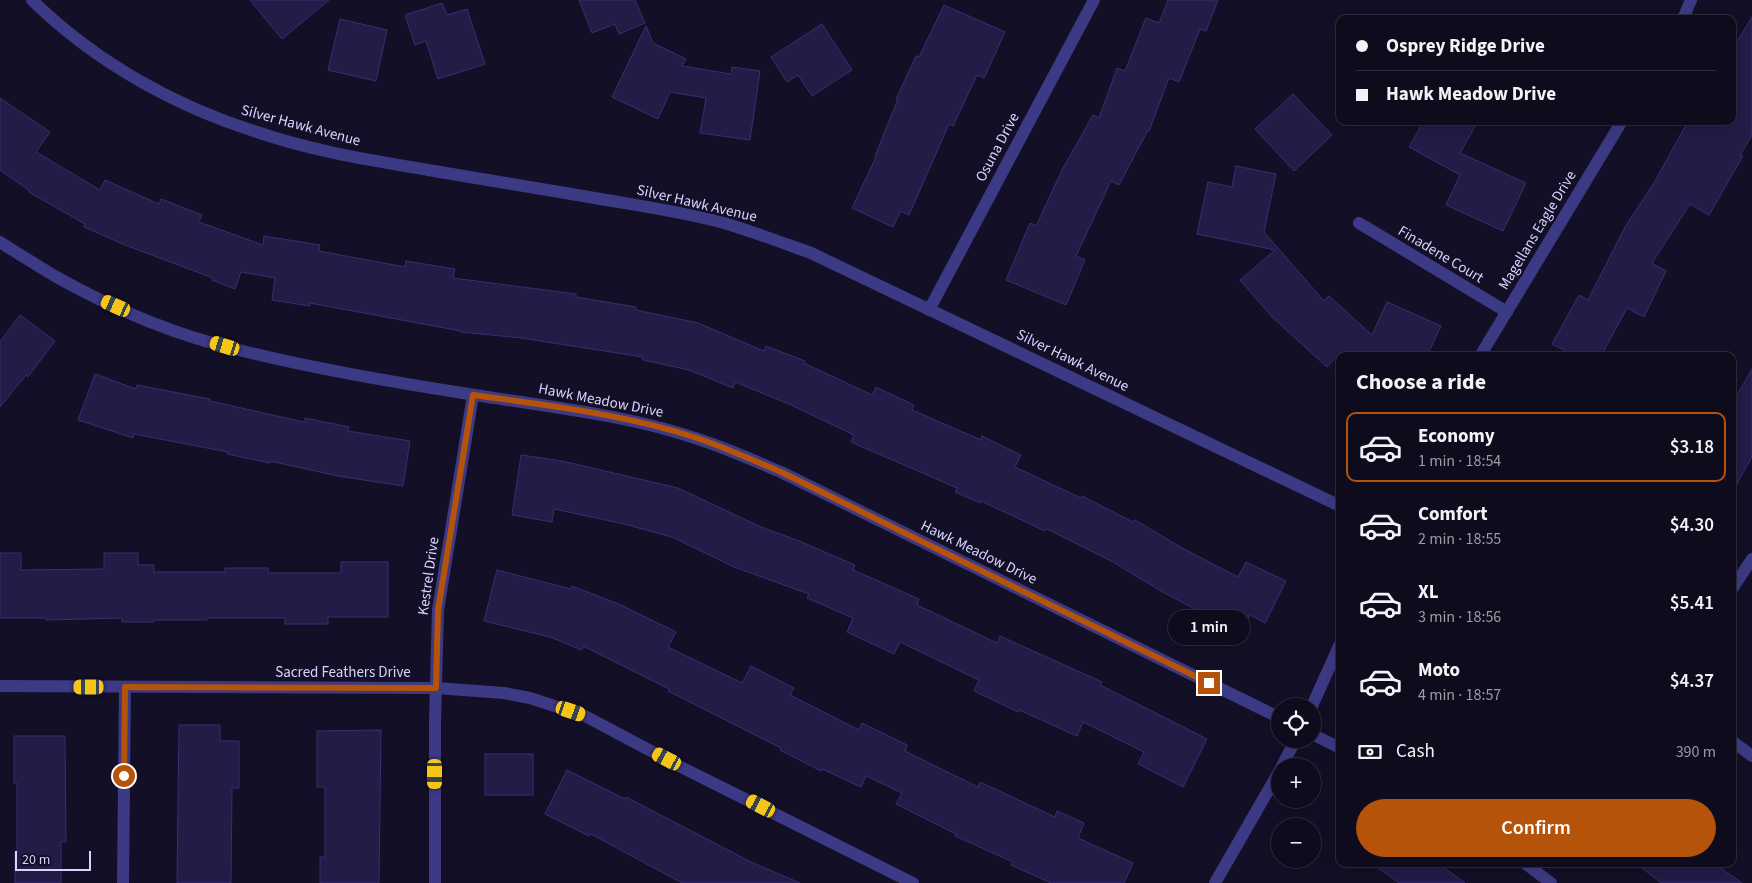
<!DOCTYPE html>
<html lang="en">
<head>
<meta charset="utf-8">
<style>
  body { margin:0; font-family:"Source Sans 3",sans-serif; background:#1c1929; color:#f1f3f6; height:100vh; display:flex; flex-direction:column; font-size:19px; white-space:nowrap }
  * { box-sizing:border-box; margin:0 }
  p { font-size:16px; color:#9b9ba3 }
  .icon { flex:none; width:28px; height:28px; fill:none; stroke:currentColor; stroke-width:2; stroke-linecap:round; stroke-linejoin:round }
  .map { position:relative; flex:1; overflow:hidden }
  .sheet { position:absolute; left:1336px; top:352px; width:400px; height:515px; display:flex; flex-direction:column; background:#0e0b1c; border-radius:10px; box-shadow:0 5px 20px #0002,0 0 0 1px #2e2b3b }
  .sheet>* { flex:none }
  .top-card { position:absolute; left:1336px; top:15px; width:400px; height:110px; border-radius:10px; box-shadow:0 5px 20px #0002,0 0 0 1px #2e2b3b; display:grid; align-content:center; height:110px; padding:0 20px; background:#0e0b1c }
  .controls { position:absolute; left:1271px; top:698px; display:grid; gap:10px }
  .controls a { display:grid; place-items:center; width:50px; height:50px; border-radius:50%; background:#0e0b1c; box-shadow:0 5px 20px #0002,0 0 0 1px #2e2b3b; font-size:25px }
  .scale { position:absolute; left:15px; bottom:12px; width:76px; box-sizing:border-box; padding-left:5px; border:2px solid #d9d4ff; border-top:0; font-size:14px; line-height:18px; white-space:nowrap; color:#d9d4ff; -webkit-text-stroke:4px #130f26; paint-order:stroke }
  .end { position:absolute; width:22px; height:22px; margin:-11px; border:6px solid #b45309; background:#fff; box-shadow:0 0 0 2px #fff }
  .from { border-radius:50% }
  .bubble { position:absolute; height:35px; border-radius:18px; background:#0e0b1c; box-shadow:0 5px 20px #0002,0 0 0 1px #2e2b3b; font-size:16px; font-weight:600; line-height:35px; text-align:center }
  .car { position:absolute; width:15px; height:30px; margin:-15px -8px; border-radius:6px; box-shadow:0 0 4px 1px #0007; background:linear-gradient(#f5c518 24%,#345 0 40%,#f5c518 0 76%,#345 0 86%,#f5c518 0) }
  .top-card b { display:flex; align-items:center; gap:18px; height:48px; font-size:19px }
  .top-card b+b { border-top:1px solid #2e2b3b }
  .top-card i { width:12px; height:12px; background:#f1f3f6 }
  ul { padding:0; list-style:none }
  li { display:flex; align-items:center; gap:15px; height:70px; margin:0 10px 8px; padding:0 10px; border:2px solid transparent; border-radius:10px }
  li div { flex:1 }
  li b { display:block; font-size:19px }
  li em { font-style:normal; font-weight:600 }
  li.active { border-color:#b45309 }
  li>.icon { width:45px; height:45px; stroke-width:1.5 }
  h2 { padding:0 20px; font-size:22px; line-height:60px }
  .pay { display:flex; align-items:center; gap:12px; height:55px; padding:0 20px; font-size:19px }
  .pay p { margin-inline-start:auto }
  .primary-button { display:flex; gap:10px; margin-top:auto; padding:10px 20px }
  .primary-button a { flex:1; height:58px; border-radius:30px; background:#b45309; color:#fff; font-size:20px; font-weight:600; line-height:58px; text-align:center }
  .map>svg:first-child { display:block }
  .building { fill:#241b47; stroke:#3b2d73 }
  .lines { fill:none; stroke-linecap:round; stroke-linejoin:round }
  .minor { stroke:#3d3a85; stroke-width:12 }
  .route { stroke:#b45309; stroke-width:6 }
  .labels { text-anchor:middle; stroke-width:5; stroke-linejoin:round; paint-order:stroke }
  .street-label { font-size:15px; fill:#d9d4ff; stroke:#130f26 }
</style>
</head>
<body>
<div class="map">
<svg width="1752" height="883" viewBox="0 0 1752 883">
  <rect width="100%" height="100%" fill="#130f26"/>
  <g class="building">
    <path d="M250,0H329L282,39Z"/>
    <path d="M579,0H635L645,23L619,34L615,24L592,33Z"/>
    <path d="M1168,0H1218L1206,31L1200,29L1179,82L1169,78L1149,131L1148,130L1119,185L1111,181L1076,256L1085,260L1066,305L1006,280L1030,223L1036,226L1062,170L1093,115L1099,118L1117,68L1125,71L1146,18L1159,23Z"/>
    <path d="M442,3L447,15L467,9L485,64L438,79L426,41L415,45L405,15Z"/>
    <path d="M944,5L1005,32L984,78L977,75L953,126L949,124L909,215L901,211L893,227L852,208L876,157L875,156L898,99H896L916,56L919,57Z"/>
    <path d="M1752,17V135L1740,155L1743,156L1709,215L1690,204L1652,263L1666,271L1644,317L1627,308L1601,356H1575L1552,344L1579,295L1588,300L1625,227L1654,183L1688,121H1732V50Z"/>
    <path d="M340,19L387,30L376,81L328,70Z"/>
    <path d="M822,24L852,70L812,96L798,75L787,82L771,57Z"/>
    <path d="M646,26L653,43L686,59L682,66L731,74L732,67L760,71L750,140L700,133L706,98L670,92L658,119L612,97Z"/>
    <path d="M1293,94L1332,135L1294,171L1255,129Z"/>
    <path d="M0,98L50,132L36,152L100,190L105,180L159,204L161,199L202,215L199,222L263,245L264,236L320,245L319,251L405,267L406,261L455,269L453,278L576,294V297L636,307V310L698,323L764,351L766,346L805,361L804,363L872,395L876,387L914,405L912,410L981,440L982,436L1021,455L1015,467L1081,498L1082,496L1133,522L1135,520L1184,549L1238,577L1246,562L1286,581L1265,623L1250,615L1243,629L1204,609L1202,613L1161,591L1113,562L1047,529L1045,531L981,501L980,503L955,492L957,488L851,442L854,435L791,405L735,382L733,388L689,370L643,360V357L521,338L461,332V331L310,303V306L272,300L275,278L241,272L235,289L212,280L213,278L125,245L84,227L85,224L29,192L30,191L0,170Z"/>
    <path d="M1424,121H1478L1460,153L1526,183L1503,231L1446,205L1460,175L1409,147Z"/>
    <path d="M1236,166L1276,174L1264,232L1324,301L1329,296L1372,335L1387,302L1441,326L1427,356H1337L1327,367L1272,317L1240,280L1275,250L1197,234L1208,182L1232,187Z"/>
    <path d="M20,315L55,341L28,377L26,375L0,407V342Z"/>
    <path d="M1752,369V457L1732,492V404Z"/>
    <path d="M95,374L136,389L137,385L210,399V401L304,422L305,418L349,427L348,431L410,441L403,486L338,476L270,461V463L227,454L228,452L134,434L133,438L78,420Z"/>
    <path d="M521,455L562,461L678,488L761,527L799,541L855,565L853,570L919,599L917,605L997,643L1000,636L1102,682L1100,685L1207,739L1183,787L1138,764L1144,752L1083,722L1077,736L1019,710L1018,712L974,691L979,680L900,642L894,654L847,632L853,618L807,598L809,594L734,567L672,537L624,524L554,509L552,522L512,515Z"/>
    <path d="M0,553H21V570L104,569V553H138V565H154V572H225V568H268V573H341V562H388V617H328V624H285V618H207V620H154V622H122V618L46,620V618H0Z"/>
    <path d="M497,570L571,589L572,586L621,605L676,632L668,647L742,683L751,666L794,688L790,695L859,730L862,723L907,745L905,751L978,787L980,782L1055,817L1057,811L1084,823L1078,838L1133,863L1124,883H1051L1011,865L1013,862L955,836L956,834L896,804L902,793L866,776L861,787L822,769L821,771L780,750L781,748L668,691L669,689L583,646L582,650L550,637L484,621Z"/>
    <path d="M179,725H220V741H239V788H232L231,883H177Z"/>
    <path d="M381,730L379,883H320V857H325V787H317V731Z"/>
    <path d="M14,736H65L66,842H61V883H15V852H17V783H14Z"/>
    <rect x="485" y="754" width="48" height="41"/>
    <path d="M567,770L625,799L626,797L751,862L800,883H682L591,834L589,836L545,814Z"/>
    <path d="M1373,864H1439L1465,883H1399Z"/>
    <path d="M1637,864H1715L1742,883H1661Z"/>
  </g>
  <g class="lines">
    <g class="minor">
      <path d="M32,0C94,61 174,106 257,132C312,151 370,160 428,170C482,179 535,188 589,197C634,205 680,211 724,223C754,232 783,243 811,253L1340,506"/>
      <path d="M1683,19L1691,0"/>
      <path d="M1359,223L1507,312"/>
      <path d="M0,242C17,253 35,264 53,275C111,308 177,336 243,351C319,370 397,383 475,395C550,407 629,415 701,440C728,449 755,461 781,472L1280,718"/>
      <path d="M929,310L1094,0"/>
      <path d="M1480,356L1622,121"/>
      <path d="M1732,589L1752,559"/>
      <path d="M0,686L436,688L504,693L530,698L585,716L683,768L913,883"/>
      <path d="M1312,706L1340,644"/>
      <path d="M1312,734L1340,748"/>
      <path d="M1732,741L1752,756"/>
      <path d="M1282,766L1296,739"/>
      <path d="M1526,864L1551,883"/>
      <path d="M123,883L125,687"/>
      <path d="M435,883V720L438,610L473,395"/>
      <path d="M1215,883L1280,770"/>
    </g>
  </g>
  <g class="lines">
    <path class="route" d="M124,776L125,687L436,688L438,610L473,395C547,405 629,415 700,439C728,449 755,461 781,472L1209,683"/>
  </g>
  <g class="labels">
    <g class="street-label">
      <text transform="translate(301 125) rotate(15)" y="5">Silver Hawk Avenue</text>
      <text transform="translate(997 147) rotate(-62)" y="5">Osuna Drive</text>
      <text transform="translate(697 203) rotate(13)" y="5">Silver Hawk Avenue</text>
      <text transform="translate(1537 230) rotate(-59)" y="5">Magellans Eagle Drive</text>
      <text transform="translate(1441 254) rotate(31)" y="5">Finadene Court</text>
      <text transform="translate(1073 360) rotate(26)" y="5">Silver Hawk Avenue</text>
      <text transform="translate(601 400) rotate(11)" y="5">Hawk Meadow Drive</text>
      <text transform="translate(979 552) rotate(26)" y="5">Hawk Meadow Drive</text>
      <text transform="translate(428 576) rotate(-82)" y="5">Kestrel Drive</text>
      <text x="343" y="677">Sacred Feathers Drive</text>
    </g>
  </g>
</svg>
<div class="controls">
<a><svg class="icon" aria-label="locate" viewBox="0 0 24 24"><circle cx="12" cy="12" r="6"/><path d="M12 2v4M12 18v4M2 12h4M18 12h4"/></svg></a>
<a>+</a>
<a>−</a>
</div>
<div class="scale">20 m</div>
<i class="end from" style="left:124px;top:776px"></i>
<i class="end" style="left:1209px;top:683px"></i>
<div class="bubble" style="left:1168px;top:610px;width:82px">1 min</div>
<i class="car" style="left:116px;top:306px;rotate:294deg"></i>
<i class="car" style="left:225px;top:346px;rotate:287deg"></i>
<i class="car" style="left:89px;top:687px;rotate:270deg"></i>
<i class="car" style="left:571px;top:711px;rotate:109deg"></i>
<i class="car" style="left:667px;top:759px;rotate:298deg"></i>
<i class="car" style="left:435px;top:774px;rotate:180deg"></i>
<i class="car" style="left:761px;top:806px;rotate:297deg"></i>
<div class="top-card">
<b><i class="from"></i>Osprey Ridge Drive</b>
<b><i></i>Hawk Meadow Drive</b>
</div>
<section class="sheet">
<h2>Choose a ride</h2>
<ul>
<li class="active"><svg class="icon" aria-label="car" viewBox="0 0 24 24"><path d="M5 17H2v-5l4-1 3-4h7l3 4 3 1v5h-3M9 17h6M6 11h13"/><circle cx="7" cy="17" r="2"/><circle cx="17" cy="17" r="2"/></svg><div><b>Economy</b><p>1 min · 18:54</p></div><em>$3.18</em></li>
<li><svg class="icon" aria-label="car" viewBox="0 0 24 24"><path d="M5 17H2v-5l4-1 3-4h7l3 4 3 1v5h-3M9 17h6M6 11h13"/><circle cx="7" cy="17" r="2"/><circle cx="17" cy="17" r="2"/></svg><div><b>Comfort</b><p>2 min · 18:55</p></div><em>$4.30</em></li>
<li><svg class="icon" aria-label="car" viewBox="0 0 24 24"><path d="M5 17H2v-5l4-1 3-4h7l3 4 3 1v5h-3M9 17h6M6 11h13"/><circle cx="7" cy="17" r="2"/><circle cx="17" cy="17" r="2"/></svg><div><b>XL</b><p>3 min · 18:56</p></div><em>$5.41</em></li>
<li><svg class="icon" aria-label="car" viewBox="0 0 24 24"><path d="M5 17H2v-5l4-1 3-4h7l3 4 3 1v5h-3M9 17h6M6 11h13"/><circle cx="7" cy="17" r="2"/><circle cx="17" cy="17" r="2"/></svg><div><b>Moto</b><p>4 min · 18:57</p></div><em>$4.37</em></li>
</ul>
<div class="pay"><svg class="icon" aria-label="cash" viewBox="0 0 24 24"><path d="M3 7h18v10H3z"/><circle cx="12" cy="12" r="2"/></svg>Cash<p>390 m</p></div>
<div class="primary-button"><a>Confirm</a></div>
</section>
</div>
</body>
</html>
